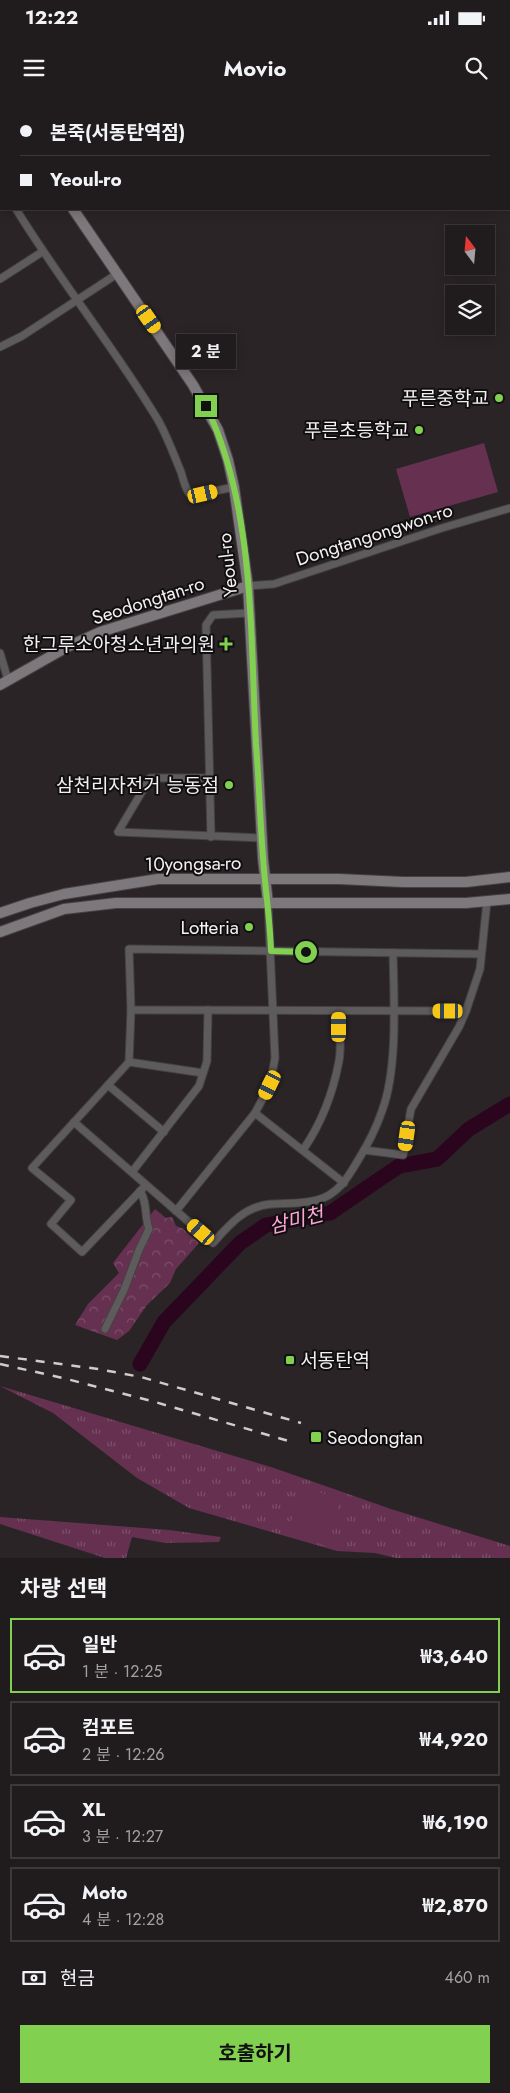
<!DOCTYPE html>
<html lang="ko">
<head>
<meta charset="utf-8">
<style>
  body { margin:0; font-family:Jost,"Noto Sans KR",sans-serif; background:#2d282a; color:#f1f3f6; height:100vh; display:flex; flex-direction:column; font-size:19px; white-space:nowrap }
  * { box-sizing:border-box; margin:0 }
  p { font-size:16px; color:#a2a1a4 }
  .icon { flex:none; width:28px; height:28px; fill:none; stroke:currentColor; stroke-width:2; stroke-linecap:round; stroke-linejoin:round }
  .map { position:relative; height:1458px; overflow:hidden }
  .side { display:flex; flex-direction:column; background:#201b1d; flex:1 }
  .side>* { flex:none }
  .hud { position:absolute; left:0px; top:0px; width:510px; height:110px; box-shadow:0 2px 12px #0003,0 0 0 1px #3d393b; display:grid; align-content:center; height:110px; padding:0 20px; background:#201b1d }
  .needle { width:32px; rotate:344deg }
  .controls { position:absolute; left:445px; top:125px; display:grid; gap:10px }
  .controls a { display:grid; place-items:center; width:50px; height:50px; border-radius:0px; background:#201b1d; box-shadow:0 2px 12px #0003,0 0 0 1px #3d393b; font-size:25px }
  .end { position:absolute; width:22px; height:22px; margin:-11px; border:6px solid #81d050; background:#111; box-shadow:0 0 0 2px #111 }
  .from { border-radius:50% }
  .bubble { position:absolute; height:35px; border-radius:0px; background:#201b1d; box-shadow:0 2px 12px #0003,0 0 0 1px #3d393b; font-size:16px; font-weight:700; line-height:35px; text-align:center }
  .car { position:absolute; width:15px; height:30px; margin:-15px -8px; border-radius:6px; box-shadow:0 0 4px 1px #0007; background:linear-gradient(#f5c518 24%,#345 0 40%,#f5c518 0 76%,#345 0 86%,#f5c518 0) }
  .hud b { display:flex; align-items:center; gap:18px; height:48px; font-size:19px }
  .hud b+b { border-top:1px solid #3d393b }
  .hud i { width:12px; height:12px; background:#f1f3f6 }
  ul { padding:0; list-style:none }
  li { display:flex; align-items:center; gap:15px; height:75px; margin:0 10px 8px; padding:0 10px; border:2px solid #3d393b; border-radius:0px }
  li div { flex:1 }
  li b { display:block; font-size:19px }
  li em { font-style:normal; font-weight:700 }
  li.on { border-color:#81d050 }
  li>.icon { width:45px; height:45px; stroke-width:1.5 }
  h2 { padding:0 20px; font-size:22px; line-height:60px }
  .pay { display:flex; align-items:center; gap:12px; height:55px; padding:0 20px; font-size:19px }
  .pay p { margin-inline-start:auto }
  .action { display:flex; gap:10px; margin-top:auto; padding:10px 20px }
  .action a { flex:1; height:58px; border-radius:0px; background:#81d050; color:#111; font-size:20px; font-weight:700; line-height:58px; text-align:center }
  .status { display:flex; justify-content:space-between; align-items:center; height:35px; padding:0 25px; background:#201b1d; direction:ltr }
  .status svg { height:14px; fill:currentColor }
  header { display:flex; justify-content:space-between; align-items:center; height:65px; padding:0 20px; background:#201b1d; font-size:22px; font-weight:700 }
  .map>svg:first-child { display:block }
  .grass { fill:url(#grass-tufts) }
  .forest { fill:url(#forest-firs) }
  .park { fill:url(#park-crowns) }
  .garden { fill:#663150 }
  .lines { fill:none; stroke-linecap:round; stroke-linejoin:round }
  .river { stroke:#2b051e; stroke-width:15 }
  .street-casing { stroke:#464143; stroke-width:9 }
  .secondary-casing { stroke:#464143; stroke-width:12 }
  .street { stroke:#5e5b5c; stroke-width:7 }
  .secondary { stroke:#7d787b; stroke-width:10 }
  .rail { stroke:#d0ccce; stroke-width:2.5; stroke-dasharray:9 9; stroke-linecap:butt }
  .route { stroke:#81d050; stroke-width:6 }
  .poi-dot { fill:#81d050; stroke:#110e10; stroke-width:2 }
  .labels { text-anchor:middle; stroke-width:4; stroke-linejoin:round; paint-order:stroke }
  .poi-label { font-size:19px; fill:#f3f0f1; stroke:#110e10; text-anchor:end }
  .street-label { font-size:19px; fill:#f3f0f1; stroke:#110e10 }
  .water-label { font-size:20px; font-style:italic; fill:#fea6d7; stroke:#110e10 }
</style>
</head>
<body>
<div class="status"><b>12:22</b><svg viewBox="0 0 49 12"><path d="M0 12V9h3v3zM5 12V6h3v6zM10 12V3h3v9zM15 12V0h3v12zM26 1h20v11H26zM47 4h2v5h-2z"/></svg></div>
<header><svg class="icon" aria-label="menu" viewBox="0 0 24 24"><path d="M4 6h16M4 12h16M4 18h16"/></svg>Movio<svg class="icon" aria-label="search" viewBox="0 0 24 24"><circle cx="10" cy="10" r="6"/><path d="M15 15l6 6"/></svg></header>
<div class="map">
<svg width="510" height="1458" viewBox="0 0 510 1458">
  <defs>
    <pattern id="grass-tufts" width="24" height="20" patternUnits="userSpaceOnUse" patternTransform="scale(1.25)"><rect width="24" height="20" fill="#663150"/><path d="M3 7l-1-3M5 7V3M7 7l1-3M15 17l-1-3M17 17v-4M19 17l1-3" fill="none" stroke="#7c4f6a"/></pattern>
    <pattern id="forest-firs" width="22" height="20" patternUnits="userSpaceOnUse" patternTransform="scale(1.25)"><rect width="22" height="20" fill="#663150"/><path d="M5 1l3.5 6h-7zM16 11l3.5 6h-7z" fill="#7c4f6a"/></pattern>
    <pattern id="park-crowns" width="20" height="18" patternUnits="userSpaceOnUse" patternTransform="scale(1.25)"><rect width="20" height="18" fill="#663150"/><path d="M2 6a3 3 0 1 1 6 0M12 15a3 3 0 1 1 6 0" fill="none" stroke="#7c4f6a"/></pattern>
  </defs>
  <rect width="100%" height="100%" fill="#2a2427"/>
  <g class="grass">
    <path d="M0,1286L274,1368L391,1409L510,1446V1458H396L375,1453L337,1451L189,1408L137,1378L53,1313Z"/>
    <path d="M0,1417L169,1430L221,1437L219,1442L165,1443L132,1437L126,1458H105L0,1424Z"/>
  </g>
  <path class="forest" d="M133,0H510V13L509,14V1Z"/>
  <path class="park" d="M155,1109L166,1118L172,1117L176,1126L182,1128L199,1143L176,1169L170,1183L147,1205L129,1231L117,1240L75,1225L88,1204L119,1173L113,1163Z"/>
  <g class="garden">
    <path d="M484,343L498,392L410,417L396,369Z"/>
    <path d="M302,1387L341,1399L327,1446L287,1434Z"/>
  </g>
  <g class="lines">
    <path class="river" d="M140,1264L164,1222L240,1143L266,1125L330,1113L399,1066L437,1059L469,1029L510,1004"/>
    <defs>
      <g id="street">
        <path d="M509,38L510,37"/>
        <path d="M0,60L1,59"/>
        <path d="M0,83L1,85"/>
        <path d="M16,109C60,181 114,247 158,320C167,336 174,355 181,372C184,382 185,389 191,396L234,387"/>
        <path d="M0,179L42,152"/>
        <path d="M0,247L22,236L117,174"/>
        <path d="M248,486L274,484L442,428L510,408"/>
        <path d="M0,553L8,580"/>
        <path d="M210,678H150L118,732L262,738"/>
        <path d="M211,737L206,525L213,515L249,513"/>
        <path d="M131,910L466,911"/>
        <path d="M129,962L203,973"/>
        <path d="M108,985L164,1032"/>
        <path d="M255,1013L344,1083"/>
        <path d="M74,1022L213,1143C229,1125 245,1106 271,1104C286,1103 302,1104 317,1100C337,1095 347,1079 357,1062C367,1046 376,1029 382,1011C398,969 394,898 393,853"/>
        <path d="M303,1050C321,1024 333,993 339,961C342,945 339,927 339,911"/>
        <path d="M364,1050L403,1055L411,1009L459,927L466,911L480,869L487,801"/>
        <path d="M132,1072L199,986L207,961L208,910"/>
        <path d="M146,1085L82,1152L51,1124L71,1100L32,1068L129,962L131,910L129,849L481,854"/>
        <path d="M176,1111L255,1013L270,985L275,958L268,803"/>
        <path d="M105,1229L124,1190L139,1150L149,1129C144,1116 148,1103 140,1091"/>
      </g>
      <g id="secondary">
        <path d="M0,9L1,10"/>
        <path d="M73,109L193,285L218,330L228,360L234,387L248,486L263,759L268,803"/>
        <path d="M0,585L67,547L100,532L248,486"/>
        <path d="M0,813L30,803L64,794L158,779H339L403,782H466L510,777"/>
        <path d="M0,832L64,809L116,803H466L510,799"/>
      </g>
    </defs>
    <use href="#street" class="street-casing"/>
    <use href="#secondary" class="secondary-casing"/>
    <use href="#street" class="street"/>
    <use href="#secondary" class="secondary"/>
    <g class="rail">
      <path d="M0,1256L98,1269L141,1277L301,1323"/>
      <path d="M0,1264L63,1278L155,1302L292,1342"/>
    </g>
  </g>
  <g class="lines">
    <path class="route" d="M206,306C255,407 250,533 256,644C259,681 260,719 263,757C265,788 270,819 271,851L306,852"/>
  </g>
  <g class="poi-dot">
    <circle cx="499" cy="298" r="5"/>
    <circle cx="419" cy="330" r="5"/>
    <path d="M223.5 536.5h5v5h5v5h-5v5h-5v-5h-5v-5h5z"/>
    <circle cx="229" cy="685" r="5"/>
    <circle cx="249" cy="827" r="5"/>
    <rect x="285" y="1255" width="10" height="10" rx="2.5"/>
    <rect x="310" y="1331" width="12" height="12" rx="2.5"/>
  </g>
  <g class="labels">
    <g class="poi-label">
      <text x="489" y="305">푸른중학교</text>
      <text x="409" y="337">푸른초등학교</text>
      <text x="215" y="551">한그루소아청소년과의원</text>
      <text x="219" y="692">삼천리자전거 능동점</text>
      <text x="239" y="834">Lotteria</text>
      <text x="300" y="1267" text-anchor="start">서동탄역</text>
      <text x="327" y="1344" text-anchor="start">Seodongtan</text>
    </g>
    <g class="street-label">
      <text transform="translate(374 434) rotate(-18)" y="7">Dongtangongwon-ro</text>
      <text transform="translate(227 465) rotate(-96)" y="7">Yeoul-ro</text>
      <text transform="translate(148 500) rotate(-18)" y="7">Seodongtan-ro</text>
      <text transform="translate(193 763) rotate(-1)" y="7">10yongsa-ro</text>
    </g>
    <g class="water-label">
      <text transform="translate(296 1120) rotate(-14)" y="7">삼미천</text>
    </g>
  </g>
</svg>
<div class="controls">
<a><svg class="needle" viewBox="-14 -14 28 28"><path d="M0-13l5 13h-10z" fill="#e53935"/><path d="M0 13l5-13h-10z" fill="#a2a1a4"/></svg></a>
<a><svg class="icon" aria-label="layers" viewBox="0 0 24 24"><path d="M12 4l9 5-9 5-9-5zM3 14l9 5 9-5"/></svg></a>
</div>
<i class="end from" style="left:306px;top:852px"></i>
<i class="end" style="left:206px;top:306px"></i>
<div class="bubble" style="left:176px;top:234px;width:60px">2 분</div>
<i class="car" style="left:149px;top:219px;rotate:145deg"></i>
<i class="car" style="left:203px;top:394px;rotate:77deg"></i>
<i class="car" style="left:448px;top:911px;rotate:270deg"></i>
<i class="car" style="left:339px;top:927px;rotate:0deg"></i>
<i class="car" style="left:270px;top:985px;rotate:206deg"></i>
<i class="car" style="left:407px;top:1036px;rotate:188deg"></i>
<i class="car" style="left:201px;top:1132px;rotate:311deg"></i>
<div class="hud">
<b><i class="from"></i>본죽(서동탄역점)</b>
<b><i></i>Yeoul-ro</b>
</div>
</div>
<section class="side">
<h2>차량 선택</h2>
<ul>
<li class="on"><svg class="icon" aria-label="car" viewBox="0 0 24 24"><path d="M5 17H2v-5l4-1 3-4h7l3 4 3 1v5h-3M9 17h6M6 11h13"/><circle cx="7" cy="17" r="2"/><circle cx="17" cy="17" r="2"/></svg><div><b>일반</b><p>1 분 · 12:25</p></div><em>₩3,640</em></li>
<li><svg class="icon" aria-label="car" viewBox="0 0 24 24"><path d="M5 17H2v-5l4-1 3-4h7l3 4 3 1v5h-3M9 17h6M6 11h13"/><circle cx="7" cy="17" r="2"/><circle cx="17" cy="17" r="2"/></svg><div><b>컴포트</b><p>2 분 · 12:26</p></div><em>₩4,920</em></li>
<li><svg class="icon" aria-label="car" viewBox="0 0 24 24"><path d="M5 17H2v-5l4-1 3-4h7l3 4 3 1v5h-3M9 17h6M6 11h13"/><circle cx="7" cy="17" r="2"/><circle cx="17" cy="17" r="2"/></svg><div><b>XL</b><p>3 분 · 12:27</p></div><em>₩6,190</em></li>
<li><svg class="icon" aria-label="car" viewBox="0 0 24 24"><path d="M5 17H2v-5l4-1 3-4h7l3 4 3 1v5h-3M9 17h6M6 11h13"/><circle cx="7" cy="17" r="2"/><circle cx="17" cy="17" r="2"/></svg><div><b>Moto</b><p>4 분 · 12:28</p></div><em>₩2,870</em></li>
</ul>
<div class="pay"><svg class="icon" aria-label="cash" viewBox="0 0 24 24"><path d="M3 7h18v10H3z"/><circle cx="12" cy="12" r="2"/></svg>현금<p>460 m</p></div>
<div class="action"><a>호출하기</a></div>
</section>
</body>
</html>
